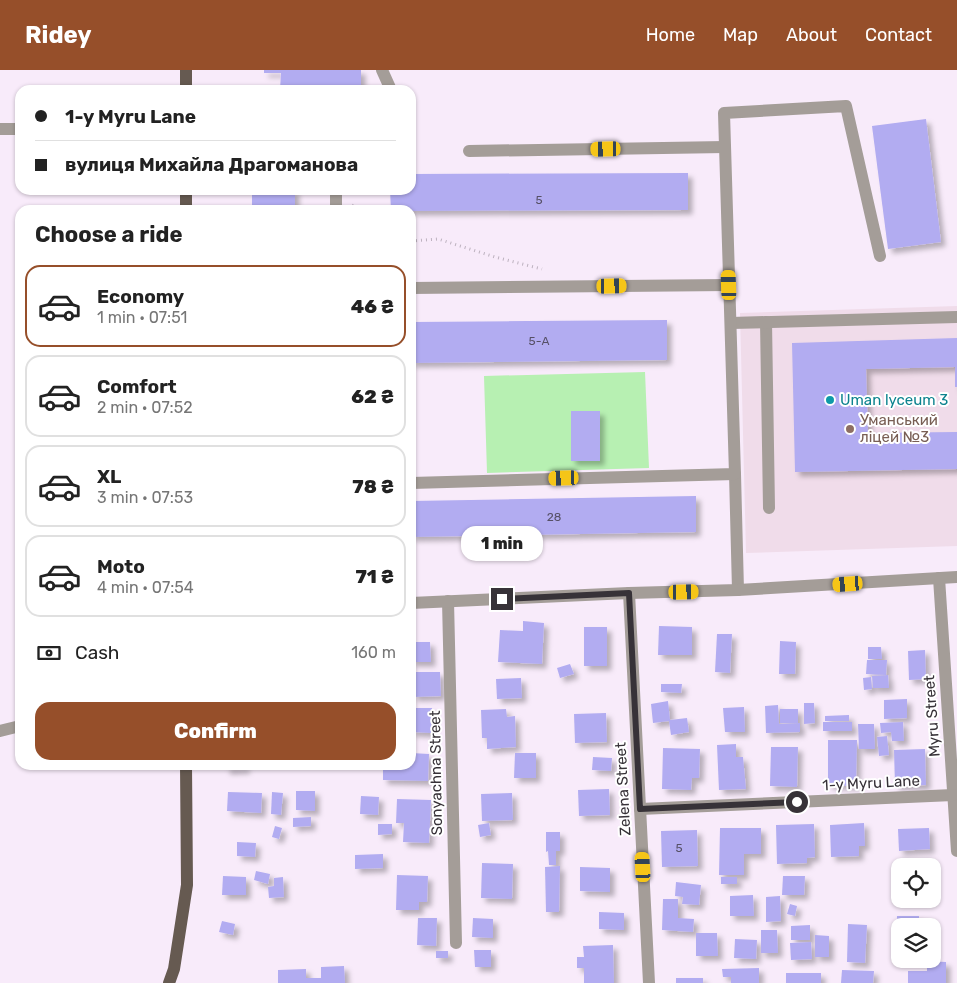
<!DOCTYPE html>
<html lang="en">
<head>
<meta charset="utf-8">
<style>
  body { margin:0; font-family:Rubik,sans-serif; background:#f6f6f6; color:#222; height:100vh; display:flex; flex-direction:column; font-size:19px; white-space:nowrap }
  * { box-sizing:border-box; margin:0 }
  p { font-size:16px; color:#767676 }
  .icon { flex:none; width:28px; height:28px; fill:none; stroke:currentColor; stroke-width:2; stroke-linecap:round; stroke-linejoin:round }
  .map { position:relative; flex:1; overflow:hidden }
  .sheet { position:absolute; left:15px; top:135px; width:401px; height:565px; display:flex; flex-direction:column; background:#fff; border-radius:15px; box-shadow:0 1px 4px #0004 }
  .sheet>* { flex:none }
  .hud { position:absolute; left:15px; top:15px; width:401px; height:110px; border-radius:15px; box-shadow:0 1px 4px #0004; display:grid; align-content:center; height:110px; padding:0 20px; background:#fff }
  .tools { position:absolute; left:891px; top:788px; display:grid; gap:10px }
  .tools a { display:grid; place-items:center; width:50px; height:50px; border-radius:10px; background:#fff; box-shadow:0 1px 4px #0004; font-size:25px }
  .end { position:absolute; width:22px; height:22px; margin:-11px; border:6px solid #373238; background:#fff; box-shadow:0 0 0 2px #fff }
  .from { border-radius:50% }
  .bubble { position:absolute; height:35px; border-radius:15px; background:#fff; box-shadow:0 1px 4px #0004; font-size:16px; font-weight:800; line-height:35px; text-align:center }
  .car { position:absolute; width:15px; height:30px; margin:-15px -8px; border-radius:6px; box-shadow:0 0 4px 1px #0007; background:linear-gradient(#f5c518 24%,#345 0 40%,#f5c518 0 76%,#345 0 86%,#f5c518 0) }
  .hud b { display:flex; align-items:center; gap:18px; height:48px; font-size:19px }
  .hud b+b { border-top:1px solid #e0e0e0 }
  .hud i { width:12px; height:12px; background:#222 }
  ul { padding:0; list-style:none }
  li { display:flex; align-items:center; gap:15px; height:82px; margin:0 10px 8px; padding:0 10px; border:2px solid #e0e0e0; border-radius:15px }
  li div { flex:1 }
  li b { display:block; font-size:19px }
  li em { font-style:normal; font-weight:800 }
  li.on { border-color:#964f2a }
  li>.icon { width:45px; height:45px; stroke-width:1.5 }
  h2 { padding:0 20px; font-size:22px; line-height:60px }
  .pay { display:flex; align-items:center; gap:12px; height:55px; padding:0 20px; font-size:19px }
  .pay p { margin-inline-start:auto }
  .primary-button { display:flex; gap:10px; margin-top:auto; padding:10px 20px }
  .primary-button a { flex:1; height:58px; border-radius:15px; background:#964f2a; color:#fff; font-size:20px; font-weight:800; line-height:58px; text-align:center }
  header { display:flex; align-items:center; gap:30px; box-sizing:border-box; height:70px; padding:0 25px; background:#964f2a; color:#fff }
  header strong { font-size:24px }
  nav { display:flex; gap:28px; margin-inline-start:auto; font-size:18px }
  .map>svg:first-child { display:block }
  .education { fill:#f0dcea }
  .green { fill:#b7f0b2 }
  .building { fill:#b2acf1; filter:url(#shadow) }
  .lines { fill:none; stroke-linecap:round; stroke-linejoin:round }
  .path { stroke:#bdb2bf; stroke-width:3; stroke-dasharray:1 4; stroke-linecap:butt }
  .minor { stroke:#a49d98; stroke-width:12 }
  .major { stroke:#665a51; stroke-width:12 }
  .route { stroke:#373238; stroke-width:6 }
  .culture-dot { fill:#0f9aa8; stroke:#fff; stroke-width:2 }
  .education-dot { fill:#8d6e63; stroke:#fff; stroke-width:2 }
  .labels { text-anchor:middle; stroke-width:4; stroke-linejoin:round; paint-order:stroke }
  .number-label { font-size:12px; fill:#565066 }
  .culture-label { font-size:15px; fill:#0d838f; stroke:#fff; text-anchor:start }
  .education-label { font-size:15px; fill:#785e54; stroke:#fff; text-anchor:start }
  .street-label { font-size:15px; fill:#373238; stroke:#fff }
</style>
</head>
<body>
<header>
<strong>Ridey</strong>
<nav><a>Home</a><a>Map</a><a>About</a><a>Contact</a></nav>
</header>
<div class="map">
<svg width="957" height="913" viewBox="0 0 957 913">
  <defs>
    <filter id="shadow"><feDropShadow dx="4.5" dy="4.5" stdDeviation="2.5" flood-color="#0004"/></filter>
  </defs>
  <rect width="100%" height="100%" fill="#f8ebfa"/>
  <path class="education" d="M957,236V476L746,483L740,243Z"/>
  <path class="green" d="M645,302L649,398L487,403L484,306Z"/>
  <g class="building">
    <path d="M264,0H361V20H280L281,3H264Z"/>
    <path d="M926,49L941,172L888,179L872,56Z"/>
    <path d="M688,103V140L411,141V140H391L390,120H411V104Z"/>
    <rect x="252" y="120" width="43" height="20"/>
    <path d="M667,250V290L411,293V252Z"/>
    <path d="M957,268V317H955V297L866,299L868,363L957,362V399L795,402L792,273Z"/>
    <rect x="571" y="341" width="29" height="50"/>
    <path d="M696,426V462L411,467V431Z"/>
    <path d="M523,551L544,553L542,594L498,592L500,560L523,561Z"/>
    <path d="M659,556L692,557V585H658Z"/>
    <rect x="584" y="557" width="23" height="39"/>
    <path d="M717,564H732L730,603L715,602Z"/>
    <path d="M780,571L796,572L795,604H779Z"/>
    <path d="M411,572H430L431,592H411Z"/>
    <path d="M868,577H881L882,589H868Z"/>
    <path d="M925,580L926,609L909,610L908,581Z"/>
    <path d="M867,590H887L886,605L866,604Z"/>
    <path d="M570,594L574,604L560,608L557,598Z"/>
    <path d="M412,602H440L441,626L413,627Z"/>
    <path d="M888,605L889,618H873L872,606Z"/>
    <path d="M871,607L872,619L864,620L863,608Z"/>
    <path d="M521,608L522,628L497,629L496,609Z"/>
    <path d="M661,614H682L681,623L661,622Z"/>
    <path d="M907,629V648L884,649V630Z"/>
    <path d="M668,631L670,650L687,648L689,662L671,665L669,651L653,653L651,634Z"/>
    <path d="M804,633H814L815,653L804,654Z"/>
    <path d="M778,635L779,654L800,653V662L766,663L765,636Z"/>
    <path d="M744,637L745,662H725L723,638Z"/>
    <path d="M411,638H432L431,663L411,662Z"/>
    <path d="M506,639L507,647L515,646L516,677L487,679V668H482L481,640Z"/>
    <rect x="780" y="639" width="18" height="14"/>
    <path d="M606,643L607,672L575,673L574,644Z"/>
    <path d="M849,645V651H825V646Z"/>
    <rect x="823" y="652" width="29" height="9"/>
    <path d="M903,652L904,671H892L891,662L881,663L880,653Z"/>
    <path d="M858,654H874L875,679H859Z"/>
    <path d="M887,666L889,685L879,686L877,667Z"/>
    <path d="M828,670H857L856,716L828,715Z"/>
    <path d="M736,674V687H743L746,719L719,720L717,675Z"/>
    <path d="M771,677H798L797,717L770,716Z"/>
    <path d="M663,678L700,679L699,708H692L691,720L662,719Z"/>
    <path d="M925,679L926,715L895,716L894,680Z"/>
    <path d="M411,683L429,684L428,711L383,710V695H411Z"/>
    <path d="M515,683H536V708H514Z"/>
    <path d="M593,687L612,688L611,701L592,700Z"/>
    <path d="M225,695H245L246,699L226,700Z"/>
    <path d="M609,719L610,745L579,746L578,720Z"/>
    <path d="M296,721H315V741L296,740Z"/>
    <path d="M228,722L262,723L261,743L227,741Z"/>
    <path d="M272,722L283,723L281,745L271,744Z"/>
    <path d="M512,723L513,750L482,751L481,724Z"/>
    <path d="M361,726L379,727L378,745L360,744Z"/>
    <path d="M397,729L431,730L429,773L403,772L404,753H396Z"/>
    <path d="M311,747V756L293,757V748Z"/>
    <path d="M489,753L491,765L480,767L478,755Z"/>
    <path d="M864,753L865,776H859V786L831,787L830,755Z"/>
    <path d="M378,754H392V764L378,765Z"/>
    <path d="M814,754L815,787L807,788V793L777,794L776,755Z"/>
    <path d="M275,756L282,758L279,769L272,767Z"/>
    <path d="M720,758H761V784H744V805H719Z"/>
    <path d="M929,758L930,779L899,781L898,759Z"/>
    <path d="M697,760L698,796L662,797L661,761Z"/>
    <path d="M546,762H560V781H556V795H549L548,781L546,782Z"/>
    <path d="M237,772L256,773L255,787L237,786Z"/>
    <path d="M383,784V798L355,799V785Z"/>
    <path d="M482,793L513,794L512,829L481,828Z"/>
    <path d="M560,796L559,842H546L545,797Z"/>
    <path d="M580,797L610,798V822L580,821Z"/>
    <path d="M256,801L270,804L268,814L254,810Z"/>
    <rect x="894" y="804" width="6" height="7"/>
    <path d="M397,805L428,806L427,832H419V840H396Z"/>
    <path d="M223,806L246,807V825H222Z"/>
    <path d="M783,806H805L804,825H782Z"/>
    <path d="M283,807L284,827L269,828L268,817L274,816V808Z"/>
    <rect x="721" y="807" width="16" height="7"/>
    <path d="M676,812L701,815L699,835L682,834L683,827L675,826Z"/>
    <path d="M893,812H900V826H892Z"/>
    <path d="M753,825L754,846H730V826Z"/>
    <path d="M780,826L781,851L766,852V827Z"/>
    <path d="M663,829H678V848L694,849L693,862L662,860Z"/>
    <path d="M790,834L797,836L795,846L787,844Z"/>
    <path d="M599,842L624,843V860L599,859Z"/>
    <path d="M897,846H919V856H900V885H896Z"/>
    <path d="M418,848H437L436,876L417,875Z"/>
    <path d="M473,848L493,849V868L472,867Z"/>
    <path d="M222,851L235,854L233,865L219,862Z"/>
    <path d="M848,854L867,855L865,893L847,892Z"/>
    <path d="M810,855V870H791V856Z"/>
    <path d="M761,860H777L778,883H761Z"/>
    <path d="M696,863H717L718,886H696Z"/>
    <path d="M815,865L829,866V887H815Z"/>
    <path d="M735,869L757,870L756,889L734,888Z"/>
    <path d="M811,872L812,889L791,890L790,873Z"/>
    <path d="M613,875L614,913H584V898H577V887H584L583,876Z"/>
    <path d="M474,880H491V897H475Z"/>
    <rect x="436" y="881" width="12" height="7"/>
    <path d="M927,891L946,892V913H908V901H927Z"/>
    <path d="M344,896L345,913H278V900L306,899V908H321V897Z"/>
    <path d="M759,898V913H731V907H723L722,899Z"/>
    <path d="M842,900L874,901L873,913H841Z"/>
    <rect x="786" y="903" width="35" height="10"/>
    <rect x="676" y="908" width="27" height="5"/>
  </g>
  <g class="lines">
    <g class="path">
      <path d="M352,135L360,140"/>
      <path d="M411,171L438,169L495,187L542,199"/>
    </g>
    <g class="minor">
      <path d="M382,0L391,20"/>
      <path d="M0,59H20"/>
      <path d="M469,81L725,77"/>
      <path d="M336,120V140"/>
      <path d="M411,218L729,215"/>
      <path d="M766,252L769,438"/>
      <path d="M731,253L957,247"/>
      <path d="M735,404L738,520"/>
      <path d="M411,413L735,404L724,43L846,36L880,186"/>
      <path d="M939,508L957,781"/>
      <path d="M629,523L649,913"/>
      <path d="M448,531L456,873"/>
      <path d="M411,533L629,523L738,520L957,507"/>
      <path d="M0,661L20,656"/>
      <path d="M640,739L953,725"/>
    </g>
    <g class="major">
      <path d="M186,20V0"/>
      <path d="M186,140V120"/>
      <path d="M169,913L174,899L187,815L186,695"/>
    </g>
  </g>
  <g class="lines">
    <path class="route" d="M502,529L629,523L640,739L797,732"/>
  </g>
  <circle class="culture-dot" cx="830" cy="330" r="5"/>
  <circle class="education-dot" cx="850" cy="359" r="5"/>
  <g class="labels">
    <g class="number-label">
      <text x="539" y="134">5</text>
      <text x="539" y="275">5-А</text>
      <text x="554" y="451">28</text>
      <text x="679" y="782">5</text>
    </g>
    <g class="culture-label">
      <text x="840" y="335">Uman lyceum 3</text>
    </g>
    <g class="education-label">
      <text x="860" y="355">Уманський<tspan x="860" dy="17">ліцей №3</tspan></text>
    </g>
    <g class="street-label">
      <text transform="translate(932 646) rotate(-94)" y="5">Myru Street</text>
      <text transform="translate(436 703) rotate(-91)" y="5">Sonyachna Street</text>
      <text transform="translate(871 713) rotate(-3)" y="5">1-y Myru Lane</text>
      <text transform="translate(623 719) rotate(-93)" y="5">Zelena Street</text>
    </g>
  </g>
</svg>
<div class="tools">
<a><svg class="icon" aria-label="locate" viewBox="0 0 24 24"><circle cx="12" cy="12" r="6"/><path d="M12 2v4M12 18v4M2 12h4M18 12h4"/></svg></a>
<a><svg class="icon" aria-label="layers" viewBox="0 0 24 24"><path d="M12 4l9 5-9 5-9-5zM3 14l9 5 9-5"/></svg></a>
</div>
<i class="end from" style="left:797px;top:732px"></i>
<i class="end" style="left:502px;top:529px"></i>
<div class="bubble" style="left:461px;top:456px;width:82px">1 min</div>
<i class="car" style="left:606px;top:79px;rotate:269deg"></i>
<i class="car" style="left:729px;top:215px;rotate:358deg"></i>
<i class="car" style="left:612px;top:216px;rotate:89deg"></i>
<i class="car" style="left:564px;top:408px;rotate:268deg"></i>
<i class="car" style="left:848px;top:514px;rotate:266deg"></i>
<i class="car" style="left:684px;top:522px;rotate:89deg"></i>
<i class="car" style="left:643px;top:797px;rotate:357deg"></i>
<div class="hud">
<b><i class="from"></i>1-y Myru Lane</b>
<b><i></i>вулиця Михайла Драгоманова</b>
</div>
<section class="sheet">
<h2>Choose a ride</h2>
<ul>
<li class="on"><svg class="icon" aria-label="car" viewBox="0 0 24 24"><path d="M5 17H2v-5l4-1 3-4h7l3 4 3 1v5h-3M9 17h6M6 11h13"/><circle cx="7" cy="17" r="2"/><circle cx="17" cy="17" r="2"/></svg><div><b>Economy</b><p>1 min · 07:51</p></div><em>46 ₴</em></li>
<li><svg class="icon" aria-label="car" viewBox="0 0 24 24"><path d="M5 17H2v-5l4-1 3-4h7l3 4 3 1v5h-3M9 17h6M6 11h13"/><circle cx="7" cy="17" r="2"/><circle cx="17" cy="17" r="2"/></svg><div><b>Comfort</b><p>2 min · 07:52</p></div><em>62 ₴</em></li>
<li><svg class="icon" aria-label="car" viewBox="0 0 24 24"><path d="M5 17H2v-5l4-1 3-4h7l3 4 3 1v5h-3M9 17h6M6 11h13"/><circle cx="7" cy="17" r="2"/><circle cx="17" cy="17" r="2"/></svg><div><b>XL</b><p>3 min · 07:53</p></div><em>78 ₴</em></li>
<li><svg class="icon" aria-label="car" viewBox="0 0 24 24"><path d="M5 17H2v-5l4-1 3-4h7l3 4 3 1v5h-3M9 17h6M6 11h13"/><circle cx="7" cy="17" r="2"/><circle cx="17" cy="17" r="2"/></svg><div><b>Moto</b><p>4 min · 07:54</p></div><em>71 ₴</em></li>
</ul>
<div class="pay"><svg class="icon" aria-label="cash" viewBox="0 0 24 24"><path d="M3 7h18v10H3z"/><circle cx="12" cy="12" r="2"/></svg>Cash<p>160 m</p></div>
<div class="primary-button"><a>Confirm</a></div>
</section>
</div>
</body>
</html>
